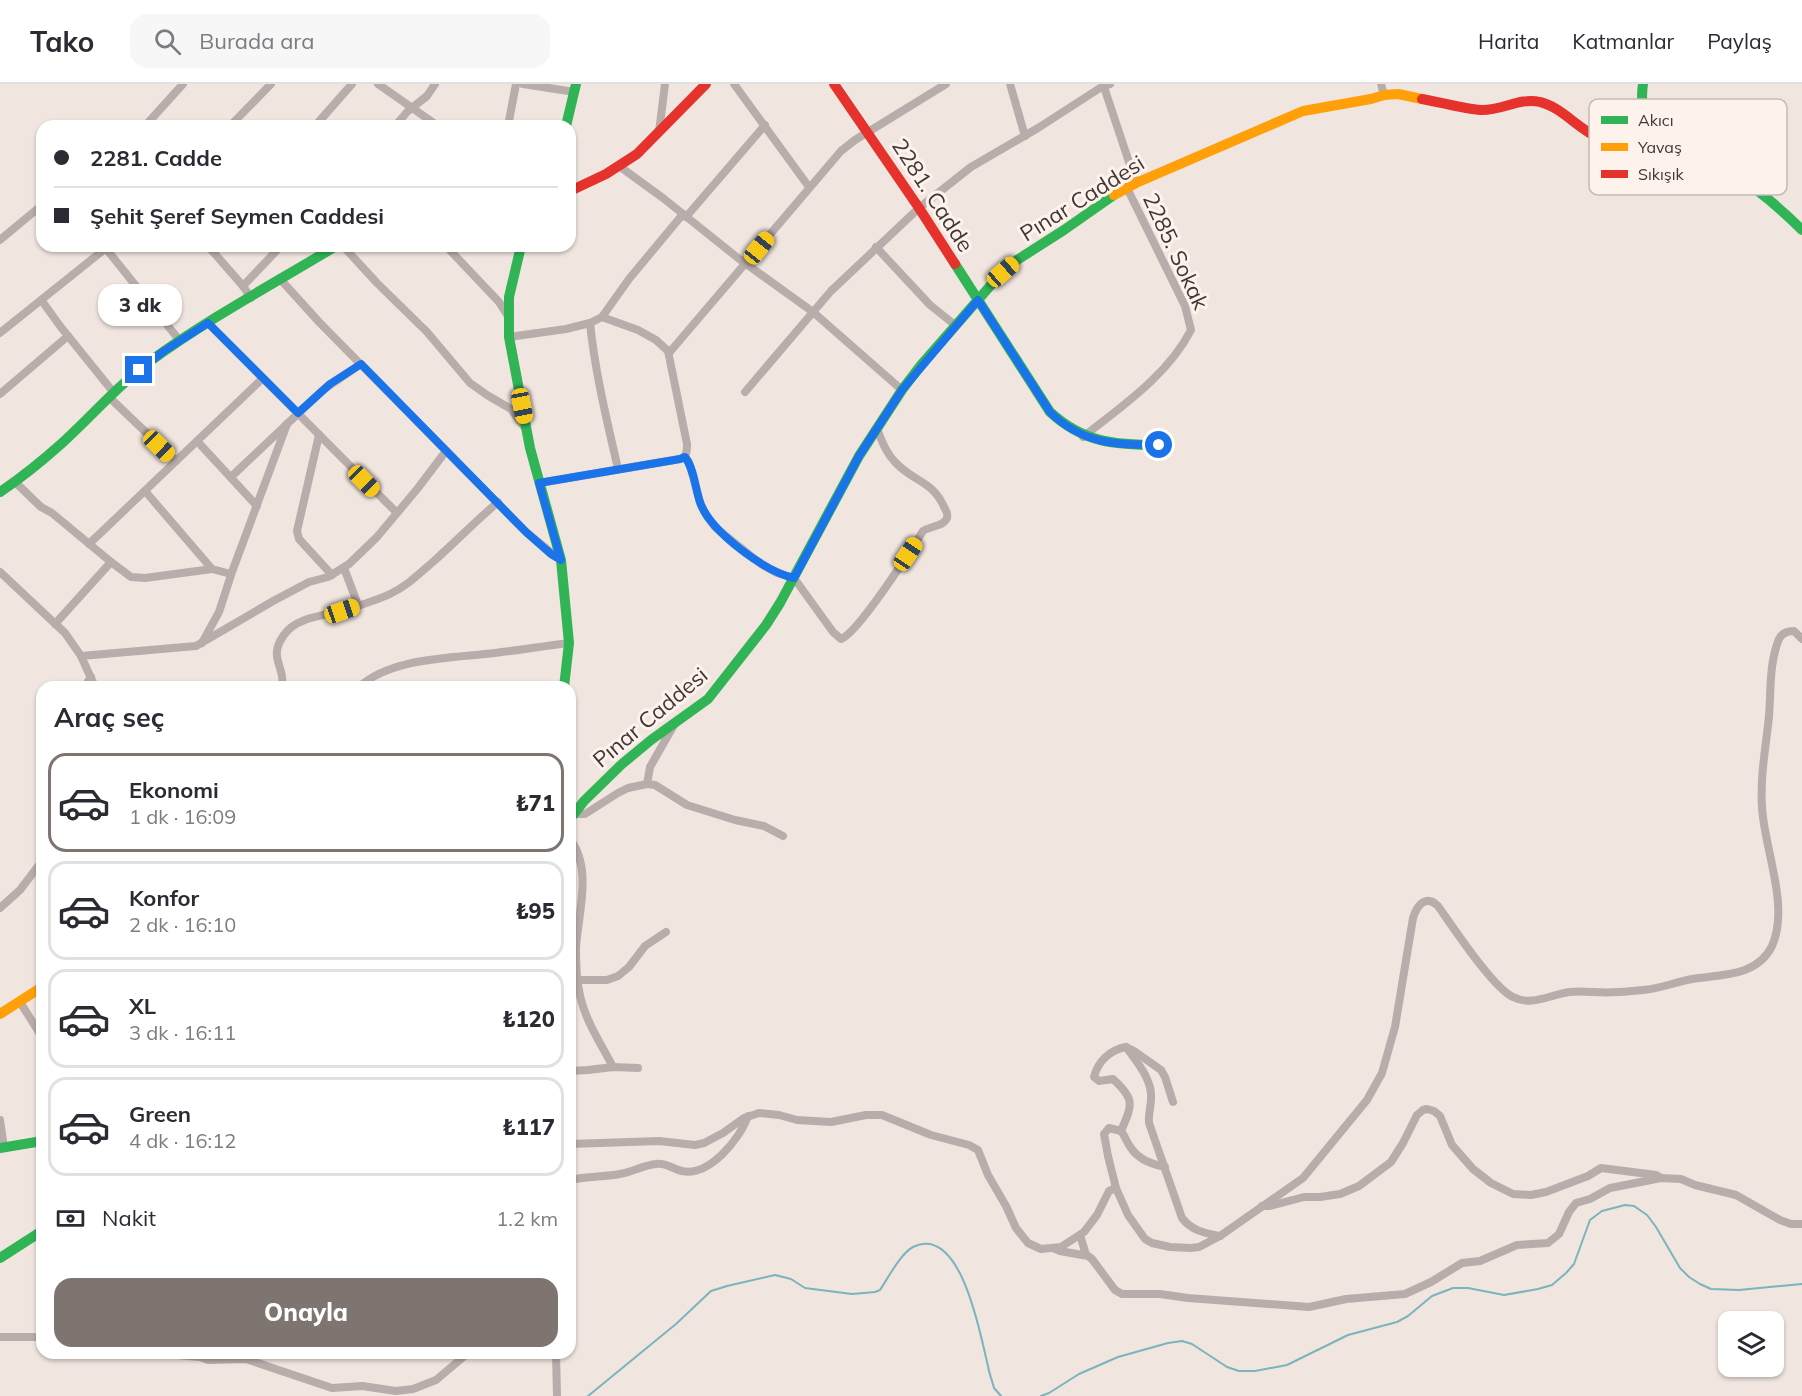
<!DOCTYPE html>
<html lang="tr">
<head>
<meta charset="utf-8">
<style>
  body { margin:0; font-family:Mulish,sans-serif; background:#f7f7f7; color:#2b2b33; height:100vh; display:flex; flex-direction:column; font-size:22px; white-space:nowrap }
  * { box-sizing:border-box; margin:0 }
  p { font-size:20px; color:#7c7c81 }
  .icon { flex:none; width:33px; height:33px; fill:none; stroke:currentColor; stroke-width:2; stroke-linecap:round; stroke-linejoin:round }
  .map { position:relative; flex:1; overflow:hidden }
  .sheet { position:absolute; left:36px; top:597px; width:540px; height:678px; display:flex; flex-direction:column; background:#fff; border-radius:18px; box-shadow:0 2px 4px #0004 }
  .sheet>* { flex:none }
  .banner { position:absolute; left:36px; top:36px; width:540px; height:132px; border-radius:18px; box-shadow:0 2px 4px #0004; display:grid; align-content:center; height:132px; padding:0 18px; background:#fff }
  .fabs { position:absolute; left:1718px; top:1227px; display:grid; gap:12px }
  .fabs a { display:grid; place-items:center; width:66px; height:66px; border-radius:12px; background:#fff; box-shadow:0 2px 4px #0004; font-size:30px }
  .end { position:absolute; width:27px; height:27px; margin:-14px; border:8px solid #1a73e8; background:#fff; box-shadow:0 0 0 3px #fff }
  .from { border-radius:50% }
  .bubble { position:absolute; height:42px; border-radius:18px; background:#fff; box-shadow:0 2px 4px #0004; font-size:20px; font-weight:800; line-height:42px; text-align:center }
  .car { position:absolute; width:18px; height:36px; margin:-18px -9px; border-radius:8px; box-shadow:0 0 4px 2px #0007; background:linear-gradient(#f5c518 24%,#345 0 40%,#f5c518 0 76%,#345 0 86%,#f5c518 0) }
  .banner b { display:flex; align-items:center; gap:21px; height:57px; font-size:22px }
  .banner b+b { border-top:2px solid #e1e1e2 }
  .banner i { width:15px; height:15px; background:#2b2b33 }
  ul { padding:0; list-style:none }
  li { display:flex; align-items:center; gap:18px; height:99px; margin:0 12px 9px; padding:0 6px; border:3px solid #e1e1e2; border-radius:18px }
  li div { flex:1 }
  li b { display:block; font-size:22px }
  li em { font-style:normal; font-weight:800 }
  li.current { border-color:#7e7570 }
  li>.icon { width:54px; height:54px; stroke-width:1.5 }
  h2 { padding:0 18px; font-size:27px; line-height:72px }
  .pay { display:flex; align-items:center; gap:15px; height:66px; padding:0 18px; font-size:22px }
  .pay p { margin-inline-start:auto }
  .cta { display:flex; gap:12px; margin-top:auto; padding:12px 18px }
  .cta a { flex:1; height:69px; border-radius:18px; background:#7e7570; color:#fff; font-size:24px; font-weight:800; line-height:69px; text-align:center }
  header { display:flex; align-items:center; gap:36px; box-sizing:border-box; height:84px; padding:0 30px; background:#fff; border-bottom:2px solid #e1e1e2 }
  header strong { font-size:28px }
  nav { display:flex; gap:33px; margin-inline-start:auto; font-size:21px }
  .search { width:420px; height:54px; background:#f7f7f7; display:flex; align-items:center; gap:15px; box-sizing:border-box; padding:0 21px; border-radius:18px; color:#7c7c81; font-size:22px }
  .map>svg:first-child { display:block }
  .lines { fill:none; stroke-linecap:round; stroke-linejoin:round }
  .stream { stroke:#7ab4bd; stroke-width:2 }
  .street { stroke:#b8adab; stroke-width:8 }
  .fast { stroke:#30b455; stroke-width:10 }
  .slow { stroke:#ff9f0a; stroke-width:10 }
  .jam { stroke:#e5322d; stroke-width:10 }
  .route { stroke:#1a73e8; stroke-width:8 }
  .labels { text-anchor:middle; stroke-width:6; stroke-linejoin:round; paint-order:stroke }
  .street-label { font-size:22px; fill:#403835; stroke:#fef2ec }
  .key { fill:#fef2ec; stroke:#c5bab5; stroke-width:1.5 }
  .key-label { font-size:16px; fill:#403835 }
</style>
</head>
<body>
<header>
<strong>Tako</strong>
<div class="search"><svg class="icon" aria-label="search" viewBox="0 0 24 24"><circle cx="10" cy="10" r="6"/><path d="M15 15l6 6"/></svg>Burada ara</div>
<nav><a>Harita</a><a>Katmanlar</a><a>Paylaş</a></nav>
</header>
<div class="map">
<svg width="1802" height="1312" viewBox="0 0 1802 1312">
  <rect width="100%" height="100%" fill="#f0e5df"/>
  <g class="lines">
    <g class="stream">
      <path d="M588,1312L676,1240L711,1207L727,1202L775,1191L791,1195L805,1204L852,1210L875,1208L880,1206C888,1194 901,1169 913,1163C962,1139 981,1255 988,1282C989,1289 992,1296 994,1304L1001,1312"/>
      <path d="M1041,1312L1049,1309L1079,1290L1118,1273L1168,1259L1182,1257L1192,1260L1227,1283L1239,1287H1255L1287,1281L1348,1251L1397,1238L1408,1232L1432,1212L1453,1204H1468L1504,1211L1538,1205L1552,1201L1566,1189L1574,1180L1590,1136L1602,1127L1625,1121L1634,1122L1647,1131L1656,1143L1680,1184L1689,1193L1700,1200L1711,1205L1739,1206L1802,1200"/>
    </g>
    <g class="street">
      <path d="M378,0L438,42"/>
      <path d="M523,0L575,8"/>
      <path d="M734,0L809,103"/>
      <path d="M1010,0L1025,52"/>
      <path d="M1103,0L1136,99"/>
      <path d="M1381,0L1384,11"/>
      <path d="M145,42L183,0"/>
      <path d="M230,42L271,0"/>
      <path d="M315,42L352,0"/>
      <path d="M395,42L408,27L427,12L435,0"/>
      <path d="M508,42L516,0"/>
      <path d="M659,48L665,0"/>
      <path d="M619,82L663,114L738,174L813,228L902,306"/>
      <path d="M686,133L765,41"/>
      <path d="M0,156L42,121"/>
      <path d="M104,162L180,257"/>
      <path d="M208,162L243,202L251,214"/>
      <path d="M343,162L377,199L427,248L470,299L487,311L511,325L525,344"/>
      <path d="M446,162L499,218L508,232"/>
      <path d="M876,163L930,221L955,241"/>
      <path d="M281,196L319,238L526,448L561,476"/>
      <path d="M243,202L281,162"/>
      <path d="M42,217L60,242L114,309"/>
      <path d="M208,239L397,429"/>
      <path d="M590,239C595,288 607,337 618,385"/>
      <path d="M0,249L106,164"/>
      <path d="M509,253L566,245L590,239L602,233L629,195L683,130"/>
      <path d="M669,269L841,67L855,56L946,0"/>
      <path d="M745,308L831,207L919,124L971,83L1038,44L1100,4L1110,0"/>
      <path d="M0,310L68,252"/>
      <path d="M110,314L176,377"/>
      <path d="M319,351L297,447L299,455L332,491"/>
      <path d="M1083,353C1122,322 1168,291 1191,246L1185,222L1127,104"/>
      <path d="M197,357L257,422"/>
      <path d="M685,373L689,378L700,418L706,431L715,443L761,480L777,489L794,494L833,548L841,555C858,549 911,466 923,447C930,442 943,443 947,434C948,430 947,428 945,425C933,396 913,398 895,378C886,369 882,357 877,345"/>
      <path d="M231,393L323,306L361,280"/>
      <path d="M15,398L41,423L52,429L111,478L131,493L145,494L212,485"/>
      <path d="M539,399L680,375C687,373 687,367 687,360L668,267L656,256L638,246L602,233"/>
      <path d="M145,407L212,485L231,490"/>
      <path d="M89,460L263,294"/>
      <path d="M344,484L358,521"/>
      <path d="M0,488L65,549L81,572L95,603"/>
      <path d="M55,540L111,478"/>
      <path d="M202,559L219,528L232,488L287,340"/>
      <path d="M81,572L196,562L275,516L309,498L328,493L349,480L377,453L418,404L446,367"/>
      <path d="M84,603L91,593"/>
      <path d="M282,603C286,583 267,574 284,551C296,533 323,532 342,527C358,522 375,517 390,510C407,502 420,489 434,477C455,458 476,437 498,418"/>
      <path d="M359,603C392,573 453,574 495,569C520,566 544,562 569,559"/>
      <path d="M647,700L650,683L674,641"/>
      <path d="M574,730H585L618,709L628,704L647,700L655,701L687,721L735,736L764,742L783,752"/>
      <path d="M570,755C593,785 578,830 576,864C576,877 576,893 579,906C583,933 600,958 613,983"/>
      <path d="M0,824L20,806L42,777"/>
      <path d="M578,896H607L618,892L629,883L645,862L666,848"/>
      <path d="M20,918L42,953"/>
      <path d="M1126,963C1136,977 1153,996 1151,1015C1151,1024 1148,1029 1149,1039L1182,1134C1192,1147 1205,1149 1220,1152"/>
      <path d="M570,987L588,986L613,983L638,984"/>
      <path d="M0,1036L4,1064"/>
      <path d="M1121,1047C1132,1021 1136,1016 1113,995L1099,997L1094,993C1098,977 1110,966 1126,963L1134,967L1161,986L1165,993L1173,1018"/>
      <path d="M570,1060L659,1057L695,1061L704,1059L723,1049L744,1034L759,1029L779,1031L797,1036L831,1038L866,1031H882L931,1051L969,1061L978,1066L988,1091L1006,1122L1016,1144L1028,1159L1041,1165L1061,1163L1084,1148L1097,1131L1109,1107L1116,1104L1128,1131L1145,1155L1152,1159L1170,1163L1191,1164L1199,1163L1220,1152L1303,1094L1367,1016L1382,989L1395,943L1413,834C1417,821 1426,810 1438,822C1453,843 1493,904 1513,913C1532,923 1551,910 1570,908C1578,907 1586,908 1593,908C1610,909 1627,908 1643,906C1660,905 1675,898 1692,895C1721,890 1757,893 1772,862C1790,822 1764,764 1762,723C1760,692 1766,662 1769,632C1771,607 1769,579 1779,555C1782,549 1787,547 1794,547L1802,555"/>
      <path d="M570,1096C587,1092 604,1093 620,1090C632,1088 644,1081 656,1080C665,1078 673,1085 682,1087C709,1093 740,1055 748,1032"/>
      <path d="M1116,1104L1108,1072L1104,1050L1109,1044L1121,1047C1125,1052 1127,1059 1131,1064C1139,1076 1152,1080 1165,1083"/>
      <path d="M1262,1122H1270L1304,1113H1320L1340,1110L1359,1102L1391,1078L1403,1059L1417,1031L1423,1026L1427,1025L1434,1027L1440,1032L1452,1061L1473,1085L1491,1099L1513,1110L1531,1111L1546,1108L1588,1092L1601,1084L1656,1091L1661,1094"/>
      <path d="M1080,1151L1086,1171"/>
      <path d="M1055,1165L1060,1167L1088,1172L1092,1175L1115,1206L1122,1210H1160L1188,1214L1309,1223L1346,1215L1405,1210L1431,1198L1462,1179L1480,1177L1517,1161L1548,1159L1559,1150L1569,1128L1576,1119L1590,1115L1610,1104L1661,1094L1681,1095L1695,1101L1736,1111L1780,1136L1791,1140H1802"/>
      <path d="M0,1253H42"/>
      <path d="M155,1269L200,1273L208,1276L246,1275L332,1304L362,1302L396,1307L413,1305L436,1296L468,1269"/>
      <path d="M556,1269L557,1312"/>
    </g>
    <g class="fast">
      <path d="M1643,0C1641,13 1642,29 1651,40C1668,60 1703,71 1726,85C1754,102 1779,123 1802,146"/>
      <path d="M566,42L576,0"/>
      <path d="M521,162L509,213V253L530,364L561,476L569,559L564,603"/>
      <path d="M955,180L1050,328C1084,359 1115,361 1159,361"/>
      <path d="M0,408C21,394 42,377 61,360C91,333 117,302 149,278C208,235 273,200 336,162"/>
      <path d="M570,735L584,717L622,680L651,656L708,615L766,541L780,519L859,372L902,306L921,281L991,201L1017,176L1064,146L1114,111"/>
      <path d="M0,1064L42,1057"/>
      <path d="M0,1174L42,1147"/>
    </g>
    <g class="slow">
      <path d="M1114,111L1136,99L1303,27L1371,15L1384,11L1398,10L1422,15"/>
      <path d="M0,930L42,903"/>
    </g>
    <g class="jam">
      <path d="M834,0L919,124L955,180"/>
      <path d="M1422,15C1440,18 1463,25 1481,26C1501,27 1520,13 1540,18C1559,22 1577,43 1595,52C1632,72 1675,74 1716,78"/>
      <path d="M570,107L606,90L637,70L706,0"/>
    </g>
  </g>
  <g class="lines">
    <path class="route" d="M139,286L164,267L208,239L298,329L330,300L361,280L526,448L551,470L561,476L539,399L680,375L685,373C695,386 695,406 701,421C713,449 764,487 794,494L859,372L902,306L978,216L1050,328C1082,360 1116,361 1159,361"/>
  </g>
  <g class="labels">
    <g class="street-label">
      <text transform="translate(933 111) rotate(57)" y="8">2281. Cadde</text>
      <text transform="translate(1082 114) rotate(-32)" y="8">Pınar Caddesi</text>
      <text transform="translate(1176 167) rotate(65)" y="8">2285. Sokak</text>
      <text transform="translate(650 633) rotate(-40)" y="8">Pınar Caddesi</text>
    </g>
  </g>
  <rect x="1589" y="15" width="198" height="96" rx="9" class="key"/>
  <rect x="1601" y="32" width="27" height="8" fill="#30b455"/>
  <rect x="1601" y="59" width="27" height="8" fill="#ff9f0a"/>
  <rect x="1601" y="86" width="27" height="8" fill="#e5322d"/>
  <g class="key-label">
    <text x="1638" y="42">Akıcı</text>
    <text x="1638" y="69">Yavaş</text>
    <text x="1638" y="96">Sıkışık</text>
  </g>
</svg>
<div class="fabs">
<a><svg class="icon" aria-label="layers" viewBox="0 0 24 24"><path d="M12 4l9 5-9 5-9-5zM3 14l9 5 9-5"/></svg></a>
</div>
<i class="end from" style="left:1159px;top:361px"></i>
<i class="end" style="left:139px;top:286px"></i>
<div class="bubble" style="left:98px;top:200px;width:84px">3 dk</div>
<i class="car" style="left:759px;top:164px;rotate:39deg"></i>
<i class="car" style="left:1003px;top:188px;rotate:49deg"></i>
<i class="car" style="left:522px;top:322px;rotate:169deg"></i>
<i class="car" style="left:159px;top:362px;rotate:134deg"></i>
<i class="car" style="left:364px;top:397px;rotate:135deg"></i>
<i class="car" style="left:908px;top:470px;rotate:34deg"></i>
<i class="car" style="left:342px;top:527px;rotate:71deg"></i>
<div class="banner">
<b><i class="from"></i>2281. Cadde</b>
<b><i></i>Şehit Şeref Seymen Caddesi</b>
</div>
<section class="sheet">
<h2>Araç seç</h2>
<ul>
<li class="current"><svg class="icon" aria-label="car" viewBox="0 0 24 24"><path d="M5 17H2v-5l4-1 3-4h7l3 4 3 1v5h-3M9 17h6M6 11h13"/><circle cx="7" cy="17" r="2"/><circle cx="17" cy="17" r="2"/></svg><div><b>Ekonomi</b><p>1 dk · 16:09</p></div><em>₺71</em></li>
<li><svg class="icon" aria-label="car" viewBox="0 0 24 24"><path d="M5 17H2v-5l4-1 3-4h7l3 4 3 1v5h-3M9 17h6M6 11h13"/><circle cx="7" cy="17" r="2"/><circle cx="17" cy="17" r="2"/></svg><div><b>Konfor</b><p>2 dk · 16:10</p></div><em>₺95</em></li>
<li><svg class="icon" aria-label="car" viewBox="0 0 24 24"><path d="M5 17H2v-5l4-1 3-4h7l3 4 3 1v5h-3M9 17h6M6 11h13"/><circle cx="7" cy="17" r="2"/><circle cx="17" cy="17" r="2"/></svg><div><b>XL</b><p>3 dk · 16:11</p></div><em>₺120</em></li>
<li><svg class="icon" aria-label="car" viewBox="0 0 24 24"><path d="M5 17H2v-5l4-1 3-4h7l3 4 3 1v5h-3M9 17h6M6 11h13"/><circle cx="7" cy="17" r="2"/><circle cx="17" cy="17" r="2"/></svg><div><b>Green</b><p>4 dk · 16:12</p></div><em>₺117</em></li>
</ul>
<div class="pay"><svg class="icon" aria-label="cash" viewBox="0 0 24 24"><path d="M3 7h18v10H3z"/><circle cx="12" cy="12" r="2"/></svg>Nakit<p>1.2 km</p></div>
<div class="cta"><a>Onayla</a></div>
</section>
</div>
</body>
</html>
